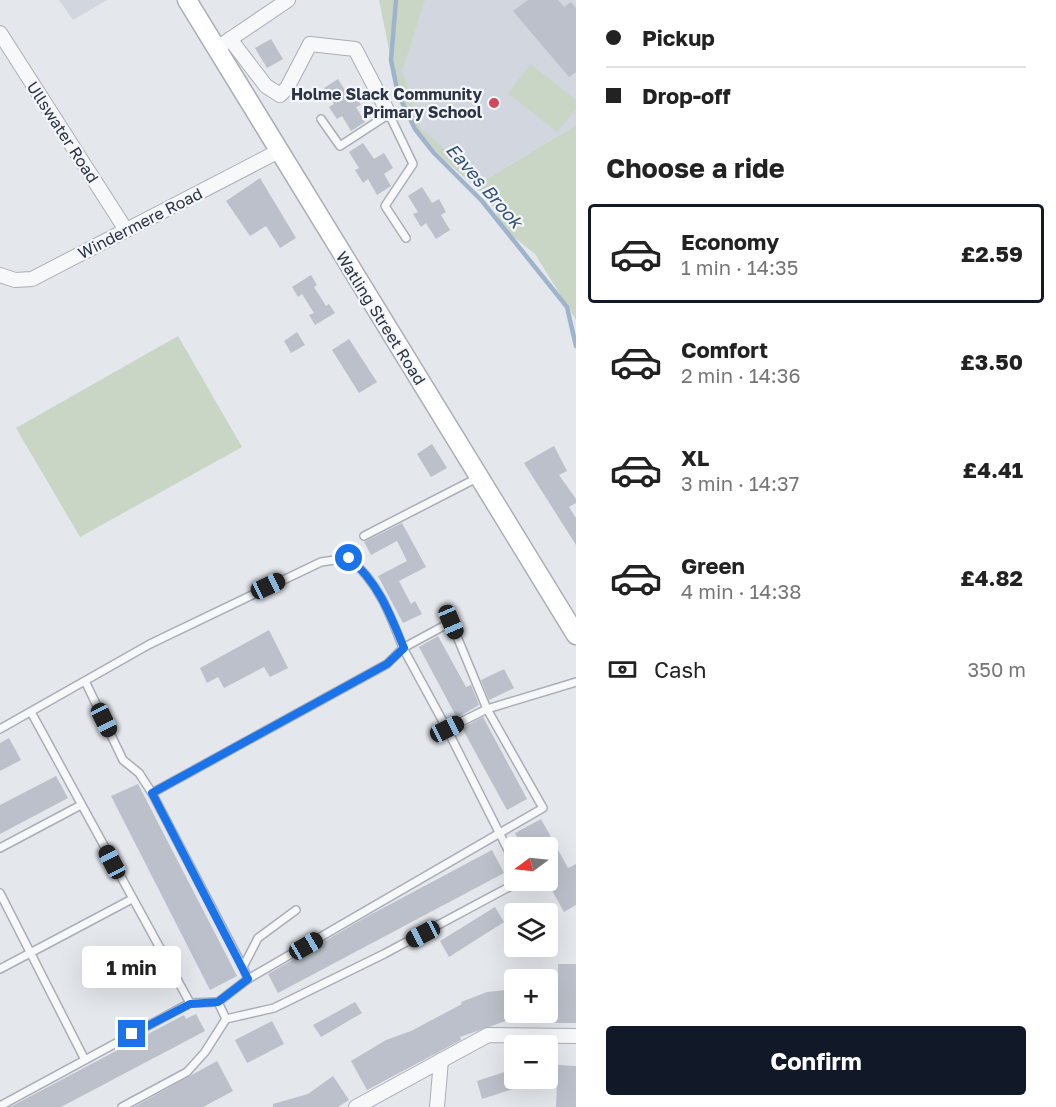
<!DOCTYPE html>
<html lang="en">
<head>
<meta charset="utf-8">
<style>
  body { margin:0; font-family:"Golos Text",sans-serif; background:#f6f6f6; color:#222; height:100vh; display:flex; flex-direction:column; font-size:22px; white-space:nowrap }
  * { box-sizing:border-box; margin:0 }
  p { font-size:20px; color:#767676 }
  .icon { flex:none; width:33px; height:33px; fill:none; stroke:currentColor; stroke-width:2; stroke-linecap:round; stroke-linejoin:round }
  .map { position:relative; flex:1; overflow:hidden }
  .sheet { display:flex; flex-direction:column; background:#fff; width:480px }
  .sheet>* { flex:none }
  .top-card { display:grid; align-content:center; height:132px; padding:0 30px; background:#fff }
  .needle { width:39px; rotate:255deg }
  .buttons { position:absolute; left:504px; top:837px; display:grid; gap:12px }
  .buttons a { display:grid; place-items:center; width:54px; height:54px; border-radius:6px; background:#fff; box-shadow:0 6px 24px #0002; font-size:30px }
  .end { position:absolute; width:27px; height:27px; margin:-14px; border:8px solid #1a73e8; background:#fff; box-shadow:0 0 0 3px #fff }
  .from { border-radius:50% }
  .bubble { position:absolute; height:42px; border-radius:6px; background:#fff; box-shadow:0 6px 24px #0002; font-size:20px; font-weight:700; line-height:42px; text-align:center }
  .car { position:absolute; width:18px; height:36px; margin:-18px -9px; border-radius:8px; box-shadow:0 0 4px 2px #0007; background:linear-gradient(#222 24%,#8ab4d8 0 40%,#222 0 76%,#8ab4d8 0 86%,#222 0) }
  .top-card b { display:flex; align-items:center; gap:21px; height:57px; font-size:22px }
  .top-card b+b { border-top:2px solid #e0e0e0 }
  .top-card i { width:15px; height:15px; background:#222 }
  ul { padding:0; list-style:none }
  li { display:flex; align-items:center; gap:18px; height:99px; margin:0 12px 9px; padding:0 18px; border:3px solid transparent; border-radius:6px }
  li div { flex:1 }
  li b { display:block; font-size:22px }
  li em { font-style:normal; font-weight:700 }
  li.current { border-color:#111827 }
  li>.icon { width:54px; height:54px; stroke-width:1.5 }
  h2 { padding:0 30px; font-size:27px; line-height:72px }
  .pay { display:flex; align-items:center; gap:15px; height:66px; padding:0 30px; font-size:22px }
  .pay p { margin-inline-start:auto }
  .action { display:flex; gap:12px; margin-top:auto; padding:12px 30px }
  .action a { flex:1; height:69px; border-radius:6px; background:#111827; color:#fff; font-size:24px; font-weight:700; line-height:69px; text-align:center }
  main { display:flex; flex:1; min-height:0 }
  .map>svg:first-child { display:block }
  .built { fill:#d2d6de }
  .green { fill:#c9d6c5 }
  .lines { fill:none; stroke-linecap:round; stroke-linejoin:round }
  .stream { stroke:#9fb4cc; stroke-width:4.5 }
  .building { fill:#bbc0ca }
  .service-casing { stroke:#a9aeb7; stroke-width:10 }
  .minor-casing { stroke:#a9aeb7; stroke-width:16 }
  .secondary-casing { stroke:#a9aeb7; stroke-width:21 }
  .service { stroke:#f7f8fa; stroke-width:7 }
  .minor { stroke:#f7f8fa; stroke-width:14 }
  .secondary { stroke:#fff; stroke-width:18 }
  .route { stroke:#1a73e8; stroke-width:8 }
  .poi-dot { fill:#d1495b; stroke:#f4f6f9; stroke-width:2 }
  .labels { text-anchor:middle; stroke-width:4.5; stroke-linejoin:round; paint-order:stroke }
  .poi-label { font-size:16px; font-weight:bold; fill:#2b3445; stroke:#f4f6f9; text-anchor:end }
  .street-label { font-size:16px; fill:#2b3445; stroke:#f4f6f9 }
  .water-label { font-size:18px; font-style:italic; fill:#34527a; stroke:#f4f6f9 }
</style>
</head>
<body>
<main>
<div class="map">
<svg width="576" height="1107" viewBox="0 0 576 1107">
  <rect width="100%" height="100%" fill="#e4e7ec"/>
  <g class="built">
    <path d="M59,0H107L73,20Z"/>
    <path d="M419,0H576V125L482,182L425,135L403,77L402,71Z"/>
  </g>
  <g class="green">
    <path d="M379,0H425L402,71L422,129L482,182L576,125V320L535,254L506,231L487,197L442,158L413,124L398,94Z"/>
    <path d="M531,64L576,100V109L557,132L508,93Z"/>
    <path d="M178,336L242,447L80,537L16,428Z"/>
  </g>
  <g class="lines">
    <path class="stream" d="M396,0L391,60L398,94L415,129L434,153L482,201L567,307L576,346"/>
  </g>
  <g class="building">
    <path d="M528,0H558L564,7L571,2L576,8V72L569,77L513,11Z"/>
    <path d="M271,39L283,59L267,68L255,48Z"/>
    <path d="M338,79L348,95L353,92L361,105L356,107L365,122L351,131L342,116L337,119L329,107L334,104L324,88Z"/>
    <path d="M363,143L374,159L384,153L393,168L384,174L391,186L377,195L368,179L363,183L355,170L359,168L349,152Z"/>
    <path d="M260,178L296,238L280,248L266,226L250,236L226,201Z"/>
    <path d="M422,187L432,203L439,199L446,212L441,215L450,230L436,239L426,223L421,227L413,214L418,212L408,196Z"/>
    <path d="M311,275L317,285L314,287L326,306L329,304L335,313L315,325L309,315L314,313L302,294L298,297L292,287Z"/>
    <path d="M297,332L305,345L291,353L284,341Z"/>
    <path d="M349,339L377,382L359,393L332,350Z"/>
    <path d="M432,444L447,468L431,477L417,454Z"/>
    <path d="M554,446L567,471L559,475L576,499V503L569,507L576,518V545L524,463Z"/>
    <path d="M402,523L426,567L399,581L411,604L415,601L422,614L403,623L378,576L407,561L397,541L371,555L364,542Z"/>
    <path d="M269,630L288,668L270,677L264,667L224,688L218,677L207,683L200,668Z"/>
    <path d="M438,636L466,687L471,685L479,705L457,718L419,647Z"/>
    <path d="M504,669L514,688L489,700L481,680Z"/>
    <path d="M483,717L527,799L507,810L462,728Z"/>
    <path d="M9,738L21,760L0,771V743Z"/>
    <path d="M56,776L68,798L0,834V805Z"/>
    <path d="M138,784L237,976L210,990L111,796Z"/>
    <path d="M541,819L568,868L576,864V905L564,912L548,883V848H523L515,833Z"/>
    <path d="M492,850L504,873L278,993L268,974L368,916Z"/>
    <path d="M495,907L504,922L449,957L440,941Z"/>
    <path d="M558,964H576V1023H549V1001H558Z"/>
    <path d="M514,989V1018L460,1037L461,1040L367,1090L351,1061L386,1040L411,1031L462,1004L461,1002L487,992Z"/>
    <path d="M355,1002L362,1013L321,1037L313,1025Z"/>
    <path d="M196,1014L205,1031L61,1107H10L184,1015L186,1019Z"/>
    <path d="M272,1021L284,1044L247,1063L235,1040Z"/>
    <path d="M217,1061L233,1091L203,1107H134Z"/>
    <path d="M558,1065L576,1066V1107H556Z"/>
    <path d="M514,1069V1078H538V1081L482,1099L477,1081Z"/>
    <path d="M333,1076L349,1100L338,1107H273V1104L308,1094Z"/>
  </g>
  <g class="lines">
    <defs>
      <g id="service">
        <path d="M321,119L340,146L389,114L413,164L385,206L406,238"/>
        <path d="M364,536L477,478"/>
        <path d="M31,712L190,1003L218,1002"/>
        <path d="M0,729L150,644L321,562L349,558C378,582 390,614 403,648L387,664L152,793L139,773L123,760L85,681"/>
        <path d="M152,793L243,967"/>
        <path d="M0,848L81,805"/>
        <path d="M514,862L447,729L487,709L576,682"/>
        <path d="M0,893L84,1058"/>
        <path d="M0,969L132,899"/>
        <path d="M248,979L243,967L258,938L296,910"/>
        <path d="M226,1019L274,1008L384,954L522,880"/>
        <path d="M0,1106L190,1003"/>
        <path d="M122,1107L187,1072L205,1052L226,1019L218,1002L248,979L543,808L487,709L451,622L403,648L447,729"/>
      </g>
      <g id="minor">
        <path d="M0,33L126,230"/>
        <path d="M230,39L266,86L280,95L287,88L310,44L355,49L389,114"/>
        <path d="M223,44L288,0"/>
        <path d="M0,275L15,280L32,279L279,151"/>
        <path d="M356,1107L488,1035L576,1036"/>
        <path d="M437,1107L441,1060"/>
      </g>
      <path id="secondary" d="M187,0L576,635"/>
    </defs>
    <use href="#service" class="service-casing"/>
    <use href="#minor" class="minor-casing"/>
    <use href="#secondary" class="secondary-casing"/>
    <use href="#service" class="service"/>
    <use href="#minor" class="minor"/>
    <use href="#secondary" class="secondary"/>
  </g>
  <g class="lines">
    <path class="route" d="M132,1034L190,1004L218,1002L248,979L152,793L387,664L404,648C390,614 378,582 349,558"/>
  </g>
  <circle class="poi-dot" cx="494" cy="103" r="6"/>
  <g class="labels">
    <g class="poi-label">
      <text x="482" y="100">Holme Slack Community<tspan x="482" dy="18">Primary School</tspan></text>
    </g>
    <g class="street-label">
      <text transform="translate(63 132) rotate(57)" y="6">Ullswater Road</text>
      <text transform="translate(140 223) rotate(-27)" y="6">Windermere Road</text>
      <text transform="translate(381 318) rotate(58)" y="6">Watling Street Road</text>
    </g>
    <g class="water-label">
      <text transform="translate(484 186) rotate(49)" y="6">Eaves Brook</text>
    </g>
  </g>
</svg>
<div class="buttons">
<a><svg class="needle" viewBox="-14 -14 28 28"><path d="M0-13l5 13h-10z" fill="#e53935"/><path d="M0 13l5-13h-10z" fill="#767676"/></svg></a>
<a><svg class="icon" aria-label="layers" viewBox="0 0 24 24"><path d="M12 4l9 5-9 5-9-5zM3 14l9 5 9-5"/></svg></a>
<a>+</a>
<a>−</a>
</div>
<i class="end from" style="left:349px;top:558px"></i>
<i class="end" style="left:132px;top:1034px"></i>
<div class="bubble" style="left:82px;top:946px;width:99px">1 min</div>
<i class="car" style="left:268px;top:586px;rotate:65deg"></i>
<i class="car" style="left:451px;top:622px;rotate:157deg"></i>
<i class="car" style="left:104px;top:720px;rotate:154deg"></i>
<i class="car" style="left:447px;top:729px;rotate:63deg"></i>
<i class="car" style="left:112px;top:862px;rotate:332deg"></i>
<i class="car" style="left:423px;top:934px;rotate:242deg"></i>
<i class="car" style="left:306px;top:946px;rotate:60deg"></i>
</div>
<section class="sheet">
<div class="top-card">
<b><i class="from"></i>Pickup</b>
<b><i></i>Drop-off</b>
</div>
<h2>Choose a ride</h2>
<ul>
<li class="current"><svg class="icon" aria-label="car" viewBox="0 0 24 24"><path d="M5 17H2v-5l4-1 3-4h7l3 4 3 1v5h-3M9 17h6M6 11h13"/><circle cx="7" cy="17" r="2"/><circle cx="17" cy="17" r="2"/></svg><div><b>Economy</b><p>1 min · 14:35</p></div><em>£2.59</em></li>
<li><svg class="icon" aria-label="car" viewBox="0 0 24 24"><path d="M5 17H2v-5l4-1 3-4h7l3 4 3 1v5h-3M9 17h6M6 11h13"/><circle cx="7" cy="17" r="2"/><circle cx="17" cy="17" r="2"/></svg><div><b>Comfort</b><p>2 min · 14:36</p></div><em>£3.50</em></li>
<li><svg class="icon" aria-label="car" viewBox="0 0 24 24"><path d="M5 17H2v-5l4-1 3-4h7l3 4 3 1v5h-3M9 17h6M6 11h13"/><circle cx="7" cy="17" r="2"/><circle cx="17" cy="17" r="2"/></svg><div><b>XL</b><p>3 min · 14:37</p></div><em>£4.41</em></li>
<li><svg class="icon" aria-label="car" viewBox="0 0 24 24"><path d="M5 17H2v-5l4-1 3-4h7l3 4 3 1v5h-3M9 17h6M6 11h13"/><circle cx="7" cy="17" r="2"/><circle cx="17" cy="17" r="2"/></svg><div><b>Green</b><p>4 min · 14:38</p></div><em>£4.82</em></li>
</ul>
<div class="pay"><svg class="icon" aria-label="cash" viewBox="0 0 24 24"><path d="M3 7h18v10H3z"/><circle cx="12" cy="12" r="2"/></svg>Cash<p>350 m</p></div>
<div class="action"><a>Confirm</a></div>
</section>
</main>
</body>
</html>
